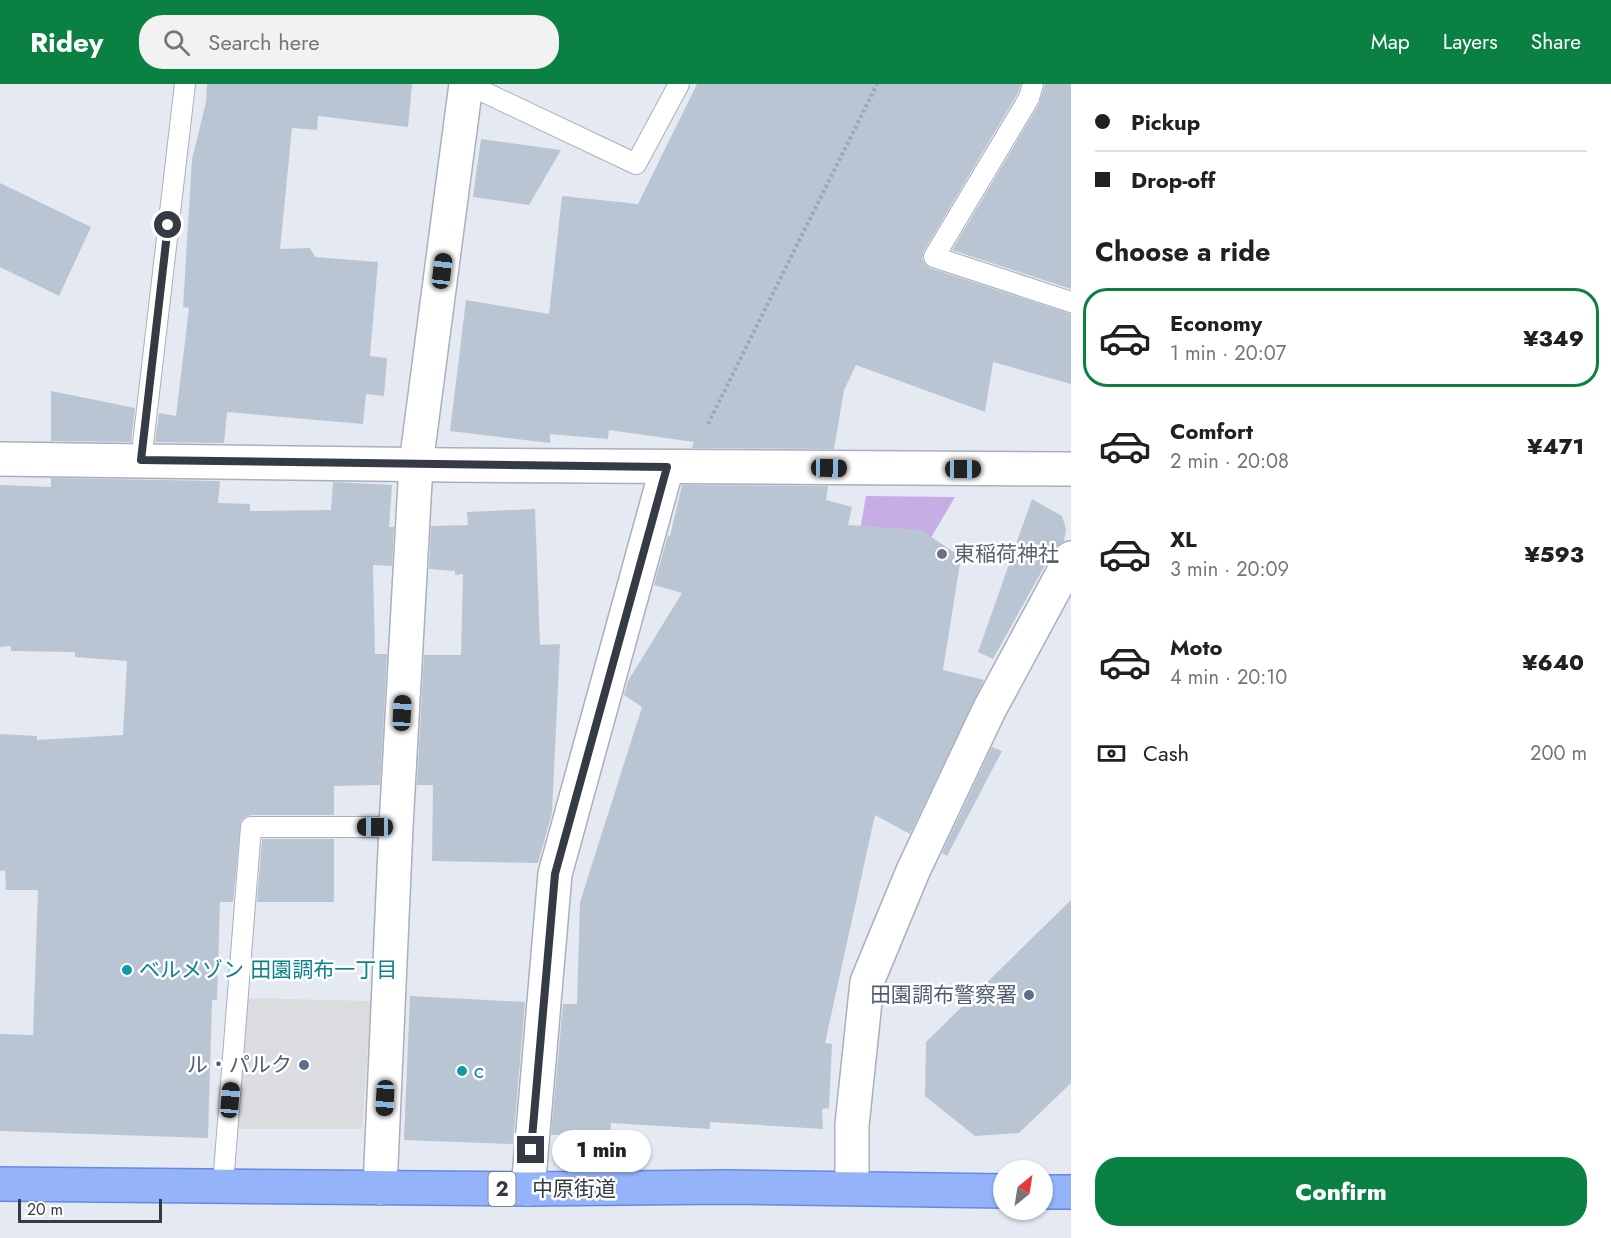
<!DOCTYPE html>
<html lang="en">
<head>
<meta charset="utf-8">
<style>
  body { margin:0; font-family:Jost,"Noto Sans JP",sans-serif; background:#f2f2f2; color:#202124; height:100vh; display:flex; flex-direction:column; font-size:22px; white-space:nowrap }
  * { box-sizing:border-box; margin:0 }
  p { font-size:20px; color:#757577 }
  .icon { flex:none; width:33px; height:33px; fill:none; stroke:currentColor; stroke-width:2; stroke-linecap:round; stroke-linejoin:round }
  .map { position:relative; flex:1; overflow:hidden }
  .panel { display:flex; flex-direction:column; background:#fff; width:540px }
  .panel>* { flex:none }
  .banner { display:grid; align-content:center; height:132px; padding:0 24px; background:#fff }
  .needle { width:39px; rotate:30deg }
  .buttons { position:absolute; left:993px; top:1076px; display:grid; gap:12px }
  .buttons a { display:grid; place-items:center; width:60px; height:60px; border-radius:50%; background:#fff; box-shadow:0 2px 4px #0004; font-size:30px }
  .scale { position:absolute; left:18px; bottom:15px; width:144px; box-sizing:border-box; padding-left:6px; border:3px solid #353b44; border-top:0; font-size:16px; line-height:21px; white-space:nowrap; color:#353b44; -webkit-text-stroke:4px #fff; paint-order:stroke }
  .end { position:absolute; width:27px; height:27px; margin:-14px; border:8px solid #353b44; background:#fff; box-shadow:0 0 0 3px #fff }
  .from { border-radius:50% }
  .bubble { position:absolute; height:42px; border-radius:21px; background:#fff; box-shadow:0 2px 4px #0004; font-size:20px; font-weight:800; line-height:42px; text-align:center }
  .car { position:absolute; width:18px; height:36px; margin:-18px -9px; border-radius:8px; box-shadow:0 0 4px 2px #0007; background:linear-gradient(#222 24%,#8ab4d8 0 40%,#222 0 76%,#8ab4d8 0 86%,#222 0) }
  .banner b { display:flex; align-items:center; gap:21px; height:57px; font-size:22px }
  .banner b+b { border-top:2px solid #e0e0e0 }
  .banner i { width:15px; height:15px; background:#202124 }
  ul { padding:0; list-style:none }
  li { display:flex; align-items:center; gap:18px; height:99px; margin:0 12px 9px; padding:0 12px; border:3px solid transparent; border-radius:24px }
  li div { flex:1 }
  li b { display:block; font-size:22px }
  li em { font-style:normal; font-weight:800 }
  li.active { border-color:#0b8043 }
  li>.icon { width:54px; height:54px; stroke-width:1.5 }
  h2 { padding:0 24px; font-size:27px; line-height:72px }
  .pay { display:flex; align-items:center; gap:15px; height:66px; padding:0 24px; font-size:22px }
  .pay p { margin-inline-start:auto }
  .primary-button { display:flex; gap:12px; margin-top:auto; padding:12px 24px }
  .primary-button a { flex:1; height:69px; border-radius:24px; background:#0b8043; color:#fff; font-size:24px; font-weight:800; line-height:69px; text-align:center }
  header { display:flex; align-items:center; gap:36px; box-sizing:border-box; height:84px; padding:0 30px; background:#0b8043; color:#fff }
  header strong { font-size:28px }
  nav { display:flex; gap:33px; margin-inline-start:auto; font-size:21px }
  .search { width:420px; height:54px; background:#f2f2f2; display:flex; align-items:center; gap:15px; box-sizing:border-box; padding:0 21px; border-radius:24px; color:#757577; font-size:22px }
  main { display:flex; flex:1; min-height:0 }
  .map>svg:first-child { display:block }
  .green { fill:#c6aee5 }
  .parking { fill:#dadce0 }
  .building { fill:#bac5d3 }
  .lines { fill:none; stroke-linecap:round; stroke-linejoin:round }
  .service-casing { stroke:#a8afbd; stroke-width:22 }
  .minor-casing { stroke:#a8afbd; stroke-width:36 }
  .primary-casing { stroke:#658be0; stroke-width:36 }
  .path { stroke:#99a7be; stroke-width:4; stroke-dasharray:3 3; stroke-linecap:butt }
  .service { stroke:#fff; stroke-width:20 }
  .minor { stroke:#fff; stroke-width:33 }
  .primary { stroke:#94b3fb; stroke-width:33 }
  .route { stroke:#353b44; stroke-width:8 }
  .worship-dot { fill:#6b7280; stroke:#fff; stroke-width:2 }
  .culture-dot { fill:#0f9aa8; stroke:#fff; stroke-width:2 }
  .service-dot { fill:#5c6f8a; stroke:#fff; stroke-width:2 }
  .labels { text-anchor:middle; stroke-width:5; stroke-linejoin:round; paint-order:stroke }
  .shield { fill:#fff; stroke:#72767c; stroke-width:1.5 }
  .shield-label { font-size:20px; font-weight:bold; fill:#353b44 }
  .worship-label { font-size:21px; fill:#5b616d; stroke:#fff; text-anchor:start }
  .culture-label { font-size:21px; fill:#0d838f; stroke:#fff; text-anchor:start }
  .service-label { font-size:21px; fill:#4e5e75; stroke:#fff; text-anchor:end }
  .street-label { font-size:21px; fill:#353b44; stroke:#fff }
</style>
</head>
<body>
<header>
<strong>Ridey</strong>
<div class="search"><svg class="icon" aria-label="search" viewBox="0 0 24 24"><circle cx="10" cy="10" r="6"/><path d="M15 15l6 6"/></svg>Search here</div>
<nav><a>Map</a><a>Layers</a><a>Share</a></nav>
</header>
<main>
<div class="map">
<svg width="1071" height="1154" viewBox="0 0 1071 1154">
  <rect width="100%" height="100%" fill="#e5e9f2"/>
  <path class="green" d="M866,412L955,413L905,498L852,491Z"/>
  <path class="parking" d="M248,914L371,917L362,1045H236Z"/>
  <g class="building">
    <path d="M207,0H412L408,43L318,32L317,46L292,44L280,165L310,164L315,173L378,178L370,272L387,274L384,312L366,310L363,340L227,328L224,359L155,358L159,329L176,332L189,224L183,223L192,75L206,18Z"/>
    <path d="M697,0H1021L1018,9L924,167L922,174L925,181L930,184L1071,230V300L993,278L985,328L856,281L844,306L834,365L692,364L694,358L609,346L608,355L550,350V359L450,347L466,216L549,230L562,112L638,120Z"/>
    <path d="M1045,0H1071V205L952,166L1039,20Z"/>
    <path d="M481,55L561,66L529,121L473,113Z"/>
    <path d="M0,99L91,143L59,212L0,183Z"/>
    <path d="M51,307L135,324L131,358L51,357Z"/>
    <path d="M51,394L220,397L218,419L250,420V427L331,426L333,398L392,401L389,443H394L392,482L373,481L375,570H387L380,701L334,702V731H251L245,733L241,737L233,818H220L217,916H212L208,1054L0,1047V950L33,951L38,806H6L5,786L0,787V650L37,652V656L123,651L127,577L75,573V568L11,567V562L0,563V401L51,403Z"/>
    <path d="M682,401L828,402L826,416L852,423L848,441L921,446L961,473L943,586L984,596L910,750L875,731L825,959L832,960L829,1024L822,1025L823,1045L710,1038V1045L611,1039L610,1050L551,1051L563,920H577L580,818L642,623L624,611L628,597L682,509L654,501L668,451L670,452Z"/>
    <path d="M1032,415L1062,432L1066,445L1064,457L1054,465L993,575L978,568Z"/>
    <path d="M535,425L540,561L560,560L552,729L538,779L432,777L433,701H417L424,571H461L463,490L455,491V487L429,485L431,442L468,441L467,428Z"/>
    <path d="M992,663L1002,667L947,772L942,769Z"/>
    <path d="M262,755H334V818H257Z"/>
    <path d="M1071,816V999L1019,1049L975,1052L925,1012L926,958Z"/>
    <path d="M410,912L525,918L513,1060L404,1056Z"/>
  </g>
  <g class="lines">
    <defs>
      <g id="service">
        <path d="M467,0L636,80L679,0"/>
        <path d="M1033,0L1029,14L934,173L1071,218"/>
        <path d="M141,377L185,0"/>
        <path d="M223,1101L251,743H396"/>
      </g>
      <g id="minor">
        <path d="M0,375L449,381L1071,385"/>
        <path d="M380,1104L396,743L416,380L466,0"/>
        <path d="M852,1104V1041L867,898L913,787L989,626L1071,474"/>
        <path d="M528,1105L555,790L667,383"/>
      </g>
      <g id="primary">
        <path d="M0,1100L528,1105L724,1103L1004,1107"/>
        <path d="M1042,1108H1071"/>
      </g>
    </defs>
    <use href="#service" class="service-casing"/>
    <use href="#minor" class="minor-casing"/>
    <use href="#primary" class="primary-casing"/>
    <path class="path" d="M708,340L877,0"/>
    <use href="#service" class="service"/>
    <use href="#minor" class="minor"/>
    <use href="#primary" class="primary"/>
  </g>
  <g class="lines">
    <path class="route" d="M168,141L141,376L667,383L555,790L531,1066"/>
  </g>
  <circle class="worship-dot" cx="942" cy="470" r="6"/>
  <g class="culture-dot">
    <circle cx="127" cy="886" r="6"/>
    <circle cx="462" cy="987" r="6"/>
  </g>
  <g class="service-dot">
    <circle cx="1029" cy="911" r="6"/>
    <circle cx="304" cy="981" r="6"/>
  </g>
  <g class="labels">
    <rect class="shield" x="488.5" y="1088" width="27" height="34" rx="4.5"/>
    <g class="shield-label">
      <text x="502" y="1112">2</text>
    </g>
    <g class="worship-label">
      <text x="954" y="477">東稲荷神社</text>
    </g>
    <g class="culture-label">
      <text x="139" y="893">ベルメゾン 田園調布一丁目</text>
      <text x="474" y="994">c</text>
    </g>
    <g class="service-label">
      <text x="1017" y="918">田園調布警察署</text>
      <text x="292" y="988">ル・パルク</text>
    </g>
    <g class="street-label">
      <text x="574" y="1112">中原街道</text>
    </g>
  </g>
</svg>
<div class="buttons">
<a><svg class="needle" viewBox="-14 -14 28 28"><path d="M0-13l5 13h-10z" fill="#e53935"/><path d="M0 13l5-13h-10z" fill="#757577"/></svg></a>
</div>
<div class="scale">20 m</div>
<i class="end from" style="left:168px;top:141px"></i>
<i class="end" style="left:531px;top:1066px"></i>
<div class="bubble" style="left:552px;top:1046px;width:99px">1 min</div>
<i class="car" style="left:442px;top:187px;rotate:7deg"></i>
<i class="car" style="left:829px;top:384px;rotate:91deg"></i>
<i class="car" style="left:963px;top:385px;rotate:90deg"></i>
<i class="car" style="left:402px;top:629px;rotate:3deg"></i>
<i class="car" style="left:375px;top:743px;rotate:270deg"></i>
<i class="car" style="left:385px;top:1014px;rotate:183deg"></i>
<i class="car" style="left:230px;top:1016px;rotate:5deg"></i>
</div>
<section class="panel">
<div class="banner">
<b><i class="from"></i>Pickup</b>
<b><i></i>Drop-off</b>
</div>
<h2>Choose a ride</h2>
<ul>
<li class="active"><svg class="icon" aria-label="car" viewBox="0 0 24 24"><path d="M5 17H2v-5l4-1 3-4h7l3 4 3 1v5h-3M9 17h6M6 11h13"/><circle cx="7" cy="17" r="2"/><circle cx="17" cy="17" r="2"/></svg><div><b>Economy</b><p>1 min · 20:07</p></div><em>¥349</em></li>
<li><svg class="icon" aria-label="car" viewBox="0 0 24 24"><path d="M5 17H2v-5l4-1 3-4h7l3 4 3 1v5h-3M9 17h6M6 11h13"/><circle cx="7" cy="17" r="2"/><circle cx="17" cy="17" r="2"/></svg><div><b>Comfort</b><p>2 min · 20:08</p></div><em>¥471</em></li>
<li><svg class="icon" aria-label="car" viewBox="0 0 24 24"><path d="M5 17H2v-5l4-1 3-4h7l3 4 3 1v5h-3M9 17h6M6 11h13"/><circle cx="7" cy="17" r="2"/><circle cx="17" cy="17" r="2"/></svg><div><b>XL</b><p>3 min · 20:09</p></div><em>¥593</em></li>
<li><svg class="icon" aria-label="car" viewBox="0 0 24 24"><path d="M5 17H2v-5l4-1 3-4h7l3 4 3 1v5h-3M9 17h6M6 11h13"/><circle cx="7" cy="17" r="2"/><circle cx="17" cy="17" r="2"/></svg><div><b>Moto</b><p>4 min · 20:10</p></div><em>¥640</em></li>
</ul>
<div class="pay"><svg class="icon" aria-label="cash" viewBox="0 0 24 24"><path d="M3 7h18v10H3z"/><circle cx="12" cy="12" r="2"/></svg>Cash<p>200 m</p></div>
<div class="primary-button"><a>Confirm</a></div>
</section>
</main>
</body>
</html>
